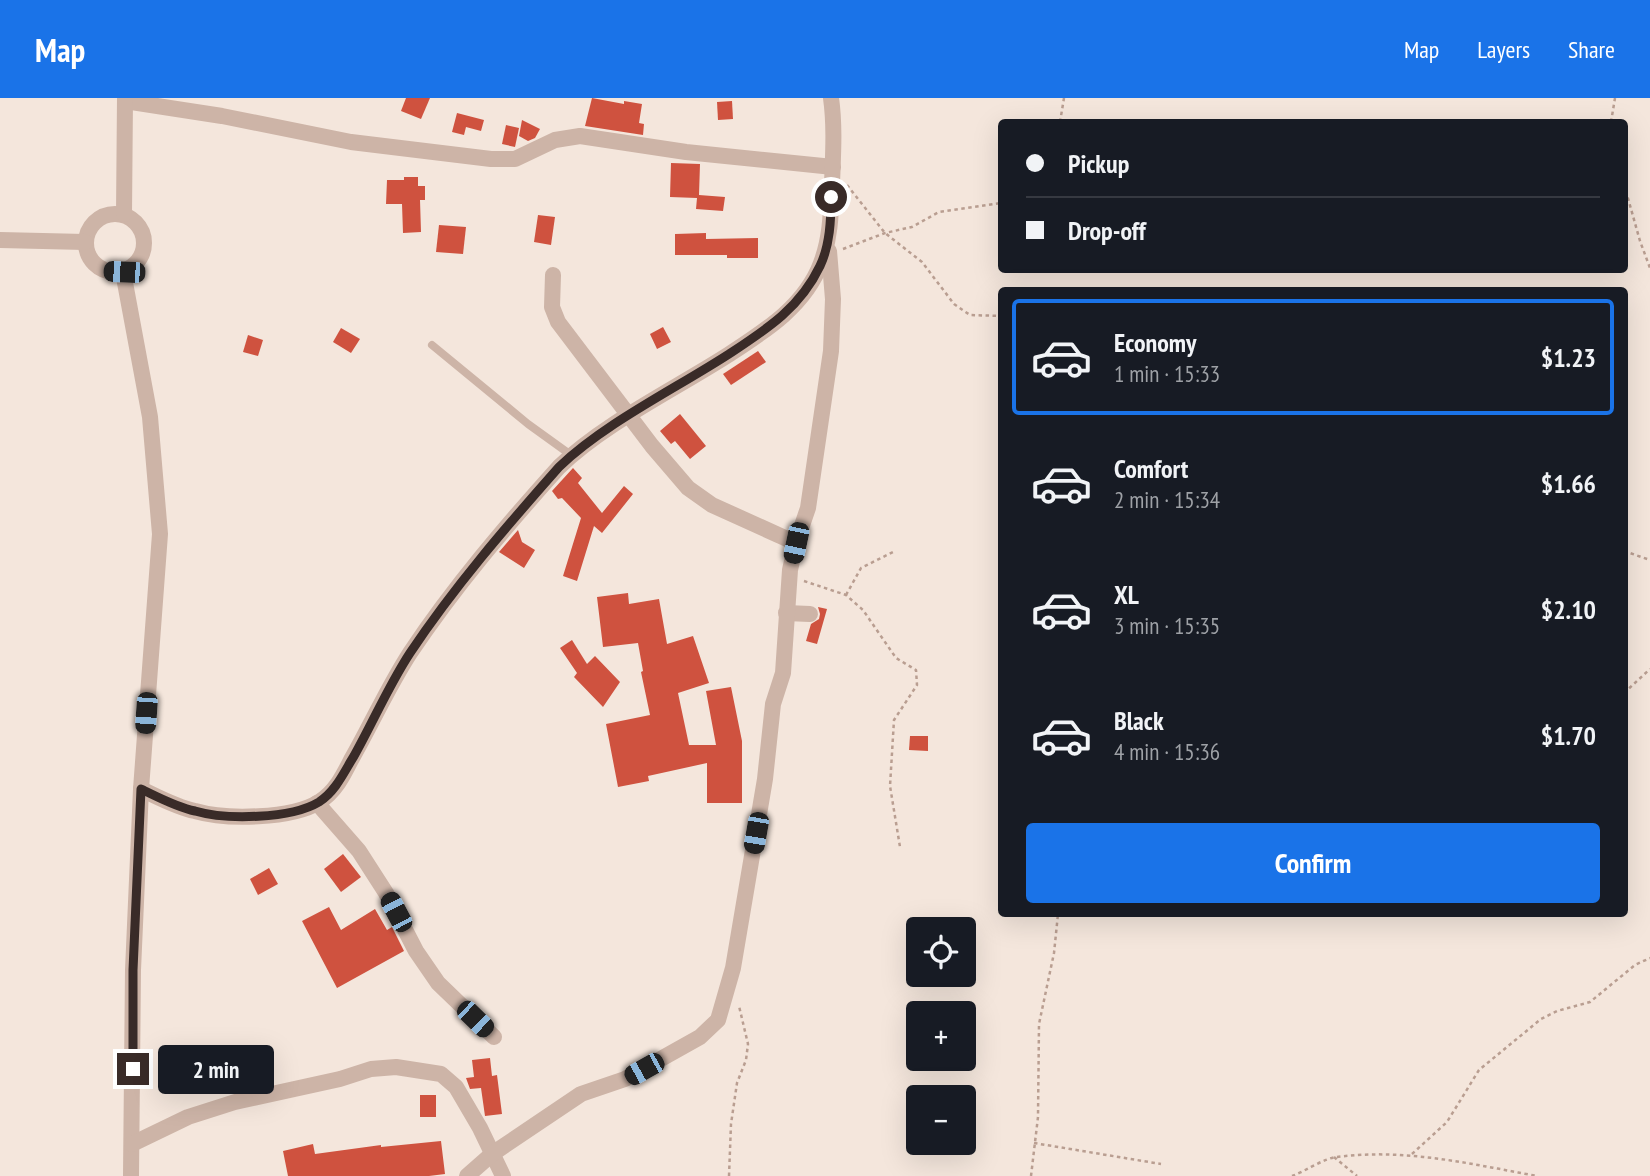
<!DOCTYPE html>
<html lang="en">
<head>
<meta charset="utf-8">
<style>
  body { margin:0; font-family:"PT Sans Narrow",sans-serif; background:#20242c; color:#f1f3f6; height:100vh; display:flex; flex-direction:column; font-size:26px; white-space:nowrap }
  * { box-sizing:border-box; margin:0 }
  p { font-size:23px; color:#9ea1a6 }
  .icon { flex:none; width:38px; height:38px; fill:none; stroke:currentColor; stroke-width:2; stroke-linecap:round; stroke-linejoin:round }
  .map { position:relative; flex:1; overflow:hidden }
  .drawer { position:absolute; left:998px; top:189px; width:630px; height:630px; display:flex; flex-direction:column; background:#171b24; border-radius:7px; box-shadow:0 7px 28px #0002 }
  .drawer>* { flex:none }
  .top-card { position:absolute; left:998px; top:21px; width:630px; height:154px; border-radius:7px; box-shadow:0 7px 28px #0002; display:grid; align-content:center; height:154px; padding:0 28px; background:#171b24 }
  .buttons { position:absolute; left:906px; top:819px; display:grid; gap:14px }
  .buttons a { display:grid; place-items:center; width:70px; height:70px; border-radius:7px; background:#171b24; box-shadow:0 7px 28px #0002; font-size:35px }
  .end { position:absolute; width:32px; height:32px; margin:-16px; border:9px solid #392b28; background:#fff; box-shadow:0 0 0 4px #fff }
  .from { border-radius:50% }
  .bubble { position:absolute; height:49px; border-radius:7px; background:#171b24; box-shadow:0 7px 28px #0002; font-size:23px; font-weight:800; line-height:49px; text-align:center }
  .car { position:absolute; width:21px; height:42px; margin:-21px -10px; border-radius:9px; box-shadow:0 0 5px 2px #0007; background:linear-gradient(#222 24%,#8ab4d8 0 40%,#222 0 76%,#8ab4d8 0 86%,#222 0) }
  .top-card b { display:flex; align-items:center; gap:24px; height:66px; font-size:26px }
  .top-card b+b { border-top:2px solid #363941 }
  .top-card i { width:18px; height:18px; background:#f1f3f6 }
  ul { padding:12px 0 0; list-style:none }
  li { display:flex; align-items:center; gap:21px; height:116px; margin:0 14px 10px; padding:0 14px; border:4px solid transparent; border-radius:7px }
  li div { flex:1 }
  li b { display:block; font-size:26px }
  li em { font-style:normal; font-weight:800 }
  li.on { border-color:#1a73e8 }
  li>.icon { width:63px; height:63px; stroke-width:1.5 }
  .button { display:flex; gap:14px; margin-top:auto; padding:14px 28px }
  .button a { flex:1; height:80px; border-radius:7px; background:#1a73e8; color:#fff; font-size:28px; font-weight:800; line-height:80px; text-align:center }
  header { display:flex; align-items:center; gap:42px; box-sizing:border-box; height:98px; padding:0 35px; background:#1a73e8; color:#fff }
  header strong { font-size:33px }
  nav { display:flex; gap:38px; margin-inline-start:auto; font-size:24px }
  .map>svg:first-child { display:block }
  .building { fill:#cf523f }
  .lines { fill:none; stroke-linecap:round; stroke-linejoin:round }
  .path { stroke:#b99e91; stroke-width:2.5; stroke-dasharray:3.5 3.5; stroke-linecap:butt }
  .lane { stroke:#cdb4a7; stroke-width:8 }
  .street { stroke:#cdb4a7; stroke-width:16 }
  .route { stroke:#392b28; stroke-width:9 }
</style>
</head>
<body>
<header>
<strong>Map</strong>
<nav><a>Map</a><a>Layers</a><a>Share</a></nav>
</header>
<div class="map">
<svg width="1650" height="1078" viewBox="0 0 1650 1078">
  <rect width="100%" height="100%" fill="#f4e6dc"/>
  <g class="building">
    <path d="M406,0H430L421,21L401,13Z"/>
    <path d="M592,0L624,6V3L642,6L639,25L644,26L643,37L585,28Z"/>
    <path d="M732,3L733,21L718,22L717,4Z"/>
    <path d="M457,15L484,22L481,33L466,29L464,37L452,34Z"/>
    <path d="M522,22L540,31L535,40L528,43L519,38Z"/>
    <path d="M506,27L519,30L515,49L502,46Z"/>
    <path d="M671,65L700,66L699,97L725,99L723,113L696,111L697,100L670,99Z"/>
    <path d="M404,79H418V88H425V102H420L421,134L403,135L402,106H386L387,82H404Z"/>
    <path d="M538,117L555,119L551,147L534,144Z"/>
    <path d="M439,127L466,129L463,156L436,154Z"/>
    <path d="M706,135V141L758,140V160H727V157H675V136Z"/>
    <path d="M663,229L671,244L657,251L650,236Z"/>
    <path d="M341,230L360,241L351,255L333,244Z"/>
    <path d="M248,237L263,242L258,258L243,254Z"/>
    <path d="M758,253L766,264L731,287L723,276Z"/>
    <path d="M680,316L706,348L690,361L675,343L671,346L660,333Z"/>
    <path d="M573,370L582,380L578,385L602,415L624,388L633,396L602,435L594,428L577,483L563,478L581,420L562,400L558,401L552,393Z"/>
    <path d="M518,432L522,444L535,452L524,470L499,454Z"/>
    <path d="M628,495L629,506L659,501L667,546L693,538L709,585L678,595L689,647H716L706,593L731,589L742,643V705H707V665L648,678L649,683L618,689L606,626L650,617L641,574L643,573L638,545L603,549L597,499Z"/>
    <path d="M818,509L827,511L817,546L806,543L811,526L819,521L820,516Z"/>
    <path d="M572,542L587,566L595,558L620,584L603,609L574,579L577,575L560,550Z"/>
    <path d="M910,638H928V653L909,652Z"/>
    <path d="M343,756L361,779L341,794L324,771Z"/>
    <path d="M269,770L278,786L258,797L250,781Z"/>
    <path d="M329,809L341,832L375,811L387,832L392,829L404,853L337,890L302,823Z"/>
    <path d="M490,960L492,978L497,977L502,1016L485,1018L481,990L470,991L466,980L474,979L472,962Z"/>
    <rect x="420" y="997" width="16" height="22"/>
    <path d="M441,1043L445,1076L429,1078H288L283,1053L313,1046L315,1056L381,1047V1049Z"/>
  </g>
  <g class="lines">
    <g class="path">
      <path d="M1060,24L1064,0"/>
      <path d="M1611,24L1615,0"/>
      <path d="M1624,86L1640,143L1650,170"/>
      <path d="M847,87L885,135L922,164L954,206L970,217L1001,218"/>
      <path d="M843,151L885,135L912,129L939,114L1001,105"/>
      <path d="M1624,453L1650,462"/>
      <path d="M804,483L846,497L863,512L896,560L916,572L917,587L894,622L890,688L900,749"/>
      <path d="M846,497L861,470L895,453"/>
      <path d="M1624,595L1650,571"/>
      <path d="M1034,1045L1161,1066"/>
      <path d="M1412,1056L1447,1024L1479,972L1541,921L1557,913L1590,904L1635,867L1650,860"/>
      <path d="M1334,1059L1357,1078"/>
      <path d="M729,1078L731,1026L737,985L746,962L748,946L739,908"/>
      <path d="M1031,1078L1038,1019L1039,926L1054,855L1058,816"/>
      <path d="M1292,1078C1306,1073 1324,1060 1337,1059C1405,1050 1471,1066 1537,1078"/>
    </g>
    <path class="lane" d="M432,247L528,326L571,357"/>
    <g class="street">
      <path d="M125,3L222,18L351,44L491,61H515L555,42L580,38L686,54L833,69"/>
      <circle cx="115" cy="145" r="29"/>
      <path d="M124,116L125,0"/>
      <path d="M0,142L85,144"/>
      <path d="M123,174L150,319L160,436L141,691L133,872L131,1078"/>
      <path d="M553,177L552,209L558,224L652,348L688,390L712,407L796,445"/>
      <path d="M786,515L810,516"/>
      <path d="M141,691C158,699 176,709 195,713C226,722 292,721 319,704C335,694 343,678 351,662C371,627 388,589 410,555C454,489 506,428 559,369C603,326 675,291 728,257C765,233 805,208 821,165C831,139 831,112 832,86C833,58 835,28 831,0"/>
      <path d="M317,705L359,753L386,795L416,853L438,885L494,939"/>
      <path d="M132,1046L188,1019L235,1004L340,981L371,971L396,969L441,976L456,989L480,1030L503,1078"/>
      <path d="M467,1078L492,1056L581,996L625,981L700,939L718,922L733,870L765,681L773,606L783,575L790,472L796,445L808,410L831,253L833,201L829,153"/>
    </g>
  </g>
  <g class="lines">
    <path class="route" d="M133,971V872L141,691C158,699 176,709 195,713C226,722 291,721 319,704C336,693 344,674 354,658C373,624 389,587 410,555C454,489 506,429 559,369C605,325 675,291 729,256C767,231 800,210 820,168C830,147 831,122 831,99"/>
  </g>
</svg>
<div class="buttons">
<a><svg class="icon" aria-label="locate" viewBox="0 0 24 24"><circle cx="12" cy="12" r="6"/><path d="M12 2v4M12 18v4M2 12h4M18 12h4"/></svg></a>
<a>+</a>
<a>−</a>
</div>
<i class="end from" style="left:831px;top:99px"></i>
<i class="end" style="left:133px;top:971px"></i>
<div class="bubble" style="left:158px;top:947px;width:116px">2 min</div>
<i class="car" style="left:124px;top:174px;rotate:272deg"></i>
<i class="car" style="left:796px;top:445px;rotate:192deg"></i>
<i class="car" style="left:146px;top:615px;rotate:184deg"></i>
<i class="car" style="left:756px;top:735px;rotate:190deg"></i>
<i class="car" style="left:396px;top:814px;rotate:332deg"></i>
<i class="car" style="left:475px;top:921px;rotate:134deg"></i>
<i class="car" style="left:644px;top:971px;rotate:241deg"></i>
<div class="top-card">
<b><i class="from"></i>Pickup</b>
<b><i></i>Drop-off</b>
</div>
<section class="drawer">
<ul>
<li class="on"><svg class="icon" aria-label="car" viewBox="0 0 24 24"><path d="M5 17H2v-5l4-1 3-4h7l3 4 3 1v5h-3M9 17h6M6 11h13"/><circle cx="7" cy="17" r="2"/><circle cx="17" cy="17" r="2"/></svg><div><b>Economy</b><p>1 min · 15:33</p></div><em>$1.23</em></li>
<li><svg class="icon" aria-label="car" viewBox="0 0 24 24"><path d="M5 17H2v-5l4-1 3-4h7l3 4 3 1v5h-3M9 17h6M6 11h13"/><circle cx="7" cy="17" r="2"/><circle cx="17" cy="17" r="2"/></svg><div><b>Comfort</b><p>2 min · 15:34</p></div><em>$1.66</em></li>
<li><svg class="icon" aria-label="car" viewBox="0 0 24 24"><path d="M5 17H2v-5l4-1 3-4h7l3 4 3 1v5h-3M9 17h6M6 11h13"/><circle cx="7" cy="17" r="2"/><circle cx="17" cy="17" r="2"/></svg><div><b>XL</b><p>3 min · 15:35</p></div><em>$2.10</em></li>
<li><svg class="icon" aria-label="car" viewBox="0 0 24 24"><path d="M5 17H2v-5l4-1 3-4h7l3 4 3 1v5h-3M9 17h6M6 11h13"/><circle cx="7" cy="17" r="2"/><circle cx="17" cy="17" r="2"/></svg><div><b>Black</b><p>4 min · 15:36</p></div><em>$1.70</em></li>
</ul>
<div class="button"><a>Confirm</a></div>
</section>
</div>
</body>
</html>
